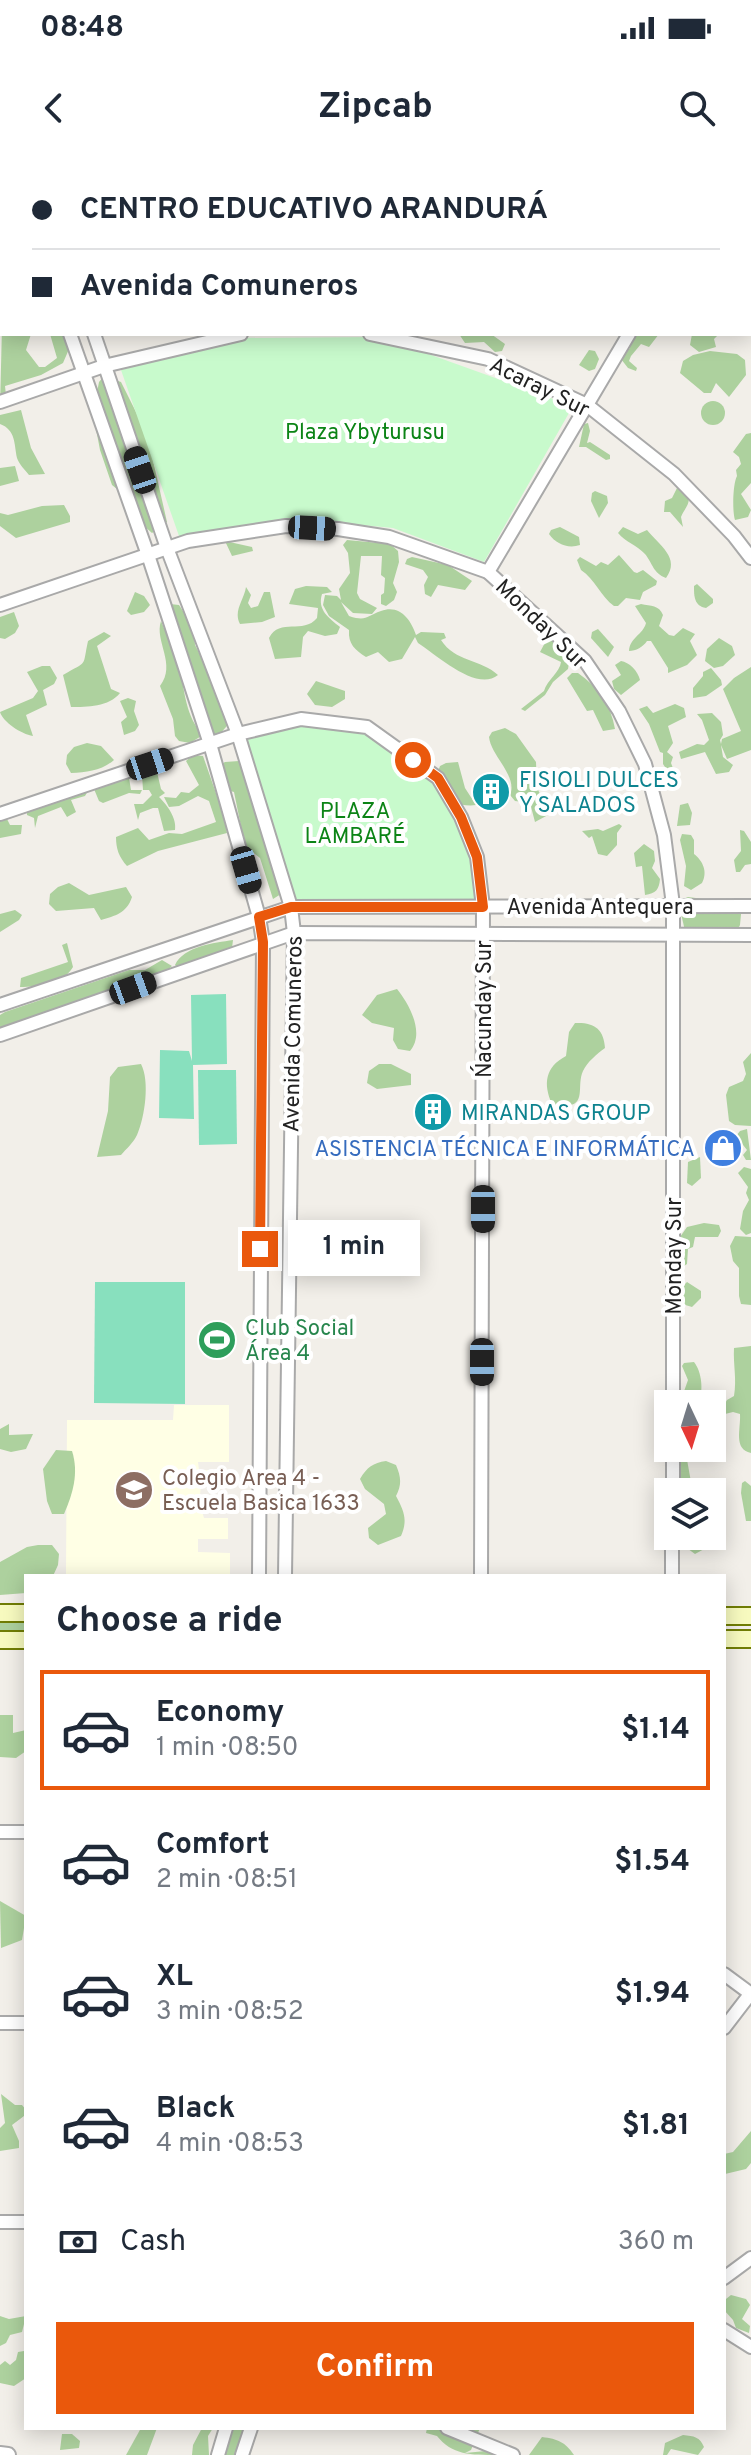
<!DOCTYPE html>
<html lang="en">
<head>
<meta charset="utf-8">
<style>
  body { margin:0; font-family:Overpass,sans-serif; background:#f6f6f7; color:#1f2937; height:100vh; display:flex; flex-direction:column; font-size:30px; white-space:nowrap }
  * { box-sizing:border-box; margin:0 }
  p { font-size:26px; color:#747a83 }
  .icon { flex:none; width:44px; height:44px; fill:none; stroke:currentColor; stroke-width:2; stroke-linecap:round; stroke-linejoin:round }
  .map { position:relative; flex:1; overflow:hidden }
  .sheet { position:absolute; left:24px; top:1414px; width:702px; height:856px; display:flex; flex-direction:column; background:#fff; border-radius:0px; box-shadow:0 4px 20px #0003 }
  .sheet>* { flex:none }
  .hud { position:absolute; left:0px; top:0px; width:752px; height:176px; box-shadow:0 4px 20px #0003; display:grid; align-content:center; height:176px; padding:0 32px; background:#fff }
  .needle { width:52px; rotate:176deg }
  .controls { position:absolute; left:654px; top:1230px; display:grid; gap:16px }
  .controls a { display:grid; place-items:center; width:72px; height:72px; border-radius:0px; background:#fff; box-shadow:0 4px 20px #0003; font-size:40px }
  .end { position:absolute; width:36px; height:36px; margin:-18px; border:10px solid #ea580c; background:#fff; box-shadow:0 0 0 4px #fff }
  .from { border-radius:50% }
  .bubble { position:absolute; height:56px; border-radius:0px; background:#fff; box-shadow:0 4px 20px #0003; font-size:26px; font-weight:700; line-height:56px; text-align:center }
  .car { position:absolute; width:24px; height:48px; margin:-24px -12px; border-radius:10px; box-shadow:0 0 6px 2px #0007; background:linear-gradient(#222 24%,#8ab4d8 0 40%,#222 0 76%,#8ab4d8 0 86%,#222 0) }
  .hud b { display:flex; align-items:center; gap:28px; height:76px; font-size:30px }
  .hud b+b { border-top:2px solid #e0e1e3 }
  .hud i { width:20px; height:20px; background:#1f2937 }
  ul { padding:0; list-style:none }
  li { display:flex; align-items:center; gap:24px; height:120px; margin:0 16px 12px; padding:0 16px; border:4px solid transparent; border-radius:0px }
  li div { flex:1 }
  li b { display:block; font-size:30px }
  li em { font-style:normal; font-weight:700 }
  li.active { border-color:#ea580c }
  li>.icon { width:72px; height:72px; stroke-width:1.5 }
  h2 { padding:0 32px; font-size:36px; line-height:96px }
  .pay { display:flex; align-items:center; gap:20px; height:88px; padding:0 32px; font-size:30px }
  .pay p { margin-inline-start:auto }
  .button { display:flex; gap:16px; margin-top:auto; padding:16px 32px }
  .button a { flex:1; height:92px; border-radius:0px; background:#ea580c; color:#fff; font-size:32px; font-weight:700; line-height:92px; text-align:center }
  .status { display:flex; justify-content:space-between; align-items:center; height:56px; padding:0 40px; background:#fff; direction:ltr }
  .status svg { height:22px; fill:currentColor }
  header { display:flex; justify-content:space-between; align-items:center; height:104px; padding:0 32px; background:#fff; font-size:36px; font-weight:700 }
  .map>svg:first-child { display:block }
  .education { fill:#ffffe5 }
  .forest { fill:#add19e }
  .park { fill:#c8facc }
  .pitch { fill:#88e0be }
  .lines { fill:none; stroke-linecap:round; stroke-linejoin:round }
  .minor-casing { stroke:#a9a9a9; stroke-width:16 }
  .tertiary-casing { stroke:#a9a9a9; stroke-width:18 }
  .secondary-casing { stroke:#707d05; stroke-width:20 }
  .minor { stroke:#fff; stroke-width:12 }
  .tertiary { stroke:#fff; stroke-width:14 }
  .secondary { stroke:#f7fabf; stroke-width:16 }
  .route { stroke:#ea580c; stroke-width:10 }
  .labels { text-anchor:middle; stroke-width:8; stroke-linejoin:round; paint-order:stroke }
  .street-label { font-size:22px; fill:#222; stroke:#fff }
  .park-label { font-size:22px; fill:#0c8416; stroke:#fff }
  .culture-label { font-size:22px; fill:#0d838f; stroke:#fff; text-anchor:start }
  .shop-label { font-size:22px; fill:#366cbe; stroke:#fff; text-anchor:end }
  .leisure-label { font-size:22px; fill:#27864d; stroke:#fff; text-anchor:start }
  .education-label { font-size:22px; fill:#785e54; stroke:#fff; text-anchor:start }
</style>
</head>
<body>
<div class="status"><b>08:48</b><svg viewBox="0 0 49 12"><path d="M0 12V9h3v3zM5 12V6h3v6zM10 12V3h3v9zM15 12V0h3v12zM26 1h20v11H26zM47 4h2v5h-2z"/></svg></div>
<header><svg class="icon" aria-label="back" viewBox="0 0 24 24"><path d="M15 5l-7 7 7 7"/></svg>Zipcab<svg class="icon" aria-label="search" viewBox="0 0 24 24"><circle cx="10" cy="10" r="6"/><path d="M15 15l6 6"/></svg></header>
<div class="map">
<svg width="751" height="2295" viewBox="0 0 751 2295">
  <rect width="100%" height="100%" fill="#f2efe9"/>
  <path class="education" d="M174,1245H229V1302H198L199,1310H222L221,1323H201L200,1336L226,1337V1348H201L204,1358H228V1379H198V1392L230,1393V1416H66L67,1260H173Z"/>
  <g class="forest">
    <path d="M2,166V174H31L26,190L39,207H45L57,198L50,174H66L69,189L63,203L41,215L5,226L7,244L0,248Z"/>
    <path d="M459,174H491L505,184L502,191L495,192L484,182L465,183Z"/>
    <path d="M631,174H659L649,187L641,184L631,196L629,201L637,208L636,211L628,208L621,199L630,188L628,181Z"/>
    <path d="M692,174H719L714,179L716,187L699,192L690,185Z"/>
    <path d="M589,190L595,191L599,199L595,209L589,211L579,205Z"/>
    <path d="M710,191L737,194L745,200L746,215L729,237L716,223L711,233H704L680,213L683,201L693,195Z"/>
    <path d="M104,216L121,222L147,274L167,362L152,373L143,365L127,337L112,325L100,290L93,253L99,222Z"/>
    <circle cx="713" cy="253" r="12"/>
    <path d="M21,250L31,288L45,314L29,315C25,310 19,304 17,298C14,284 16,270 0,264V255Z"/>
    <path d="M588,263L590,271L587,283L590,282L610,295V299L606,300L586,287H579L584,264Z"/>
    <path d="M751,273V323L741,334L751,350L748,357L735,360C732,351 733,323 737,316L736,310L741,304L739,297L733,292L746,274Z"/>
    <path d="M15,306L19,321L0,326V308Z"/>
    <path d="M677,328L688,333C691,345 685,347 681,357L683,367L670,352H664L665,341L672,338Z"/>
    <path d="M595,331L607,336L608,343L599,358L591,341L592,333Z"/>
    <path d="M64,345L70,356V362L16,378L0,366V353L8,355L42,346Z"/>
    <path d="M560,367L579,377L580,385C568,389 556,384 549,374L551,370Z"/>
    <path d="M623,367L638,374L647,370C659,385 681,398 666,418C653,413 653,404 645,394C637,385 625,382 618,373Z"/>
    <path d="M347,380L390,384L398,391L399,402L393,423L397,432L394,440L386,446L381,444V435L384,433L385,418L381,415L382,396H361L357,433L360,439L377,448L372,454L353,453L341,442L349,456C367,462 366,456 381,451C400,444 411,460 416,475L421,472L444,473L446,478L441,480C455,502 481,499 498,515C477,532 439,497 418,483L415,477L402,499L389,502L378,492L366,497C355,490 348,484 349,470L329,456L323,445L325,435L337,436L341,440L339,429L350,413L348,393L343,385Z"/>
    <path d="M225,381L252,387L253,391L232,396Z"/>
    <path d="M619,395L634,412L637,413L643,410L657,421L656,425L643,432L640,440L626,438L618,446H614C601,437 595,419 581,410L577,400L580,397L596,406L601,402L608,405Z"/>
    <path d="M412,397L448,405L472,421L465,430L438,425L431,437L425,434L424,425L428,417L423,410L405,404L407,399Z"/>
    <path d="M697,424L713,439V443L706,448C694,446 694,436 694,426Z"/>
    <path d="M306,426L327,427L332,432L322,434C317,450 329,458 340,467L337,474L325,476L308,471L303,477L301,497L275,499L269,478C280,457 303,475 317,458L318,448L289,444L295,429Z"/>
    <path d="M246,427L251,435L248,443L251,448L258,446L264,432H270L275,457L262,462L240,464C233,451 244,440 246,427Z"/>
    <path d="M135,432L144,436L150,445L144,452L131,455L127,451Z"/>
    <path d="M170,444L179,445L194,468L195,485L233,559L219,575H203L190,583L179,581L175,576L173,559L160,526C177,504 154,481 161,461C167,476 176,493 180,509C184,529 186,554 199,570Z"/>
    <path d="M641,444C651,446 659,445 663,455L659,466L669,475L674,476L683,468L695,474L690,481L697,495L687,505L668,513V508L651,481H647C643,487 636,491 629,491C630,477 643,475 646,463L635,446Z"/>
    <path d="M14,452L19,466L15,473L5,479L0,478V457Z"/>
    <path d="M598,469L614,487L608,497L591,478L592,472Z"/>
    <path d="M104,472L111,476L97,486L111,529L120,533C109,547 87,547 71,547L63,515C89,500 82,508 88,481Z"/>
    <path d="M552,478L570,497L568,509L553,522L545,535L525,551L521,549L544,531C547,520 560,512 561,502L540,492L547,479Z"/>
    <path d="M719,478L732,486L735,495L723,506L714,508L705,501L707,489Z"/>
    <path d="M621,501C629,502 638,511 640,520L621,535L614,529L612,521L621,515L615,505Z"/>
    <path d="M42,506H50L57,518L54,524L43,530L47,545L26,555L33,576C21,574 3,562 0,552L33,538L38,531L27,512Z"/>
    <path d="M751,507V590L727,599L721,585L723,597L733,605L729,612L716,614L705,592L681,599L679,592L697,584L704,585L709,580L702,560L697,554L712,553L721,562L723,575L720,580L721,584L722,579L741,571L723,529L734,518Z"/>
    <path d="M711,508L721,520L722,525L706,536L693,538V528L703,516V512Z"/>
    <path d="M572,513H578C598,527 611,545 615,569L603,571L593,550L587,551L567,518Z"/>
    <path d="M316,521L345,531V539L332,547L315,545L307,534Z"/>
    <path d="M128,538L136,541L134,551L139,565L135,571L124,575L121,562L127,557L120,541Z"/>
    <path d="M675,544L684,548L686,557L668,566L673,583L667,592L673,597L671,603L674,611L671,616L663,604V593L660,592L649,564L639,549L647,546L653,553Z"/>
    <path d="M505,568L516,574L536,602L537,628L547,647L548,655L535,662L530,643L515,641L510,635C518,616 491,596 489,577L492,572Z"/>
    <path d="M87,583L101,586L114,600C101,611 87,612 71,613L66,604L67,595L74,587Z"/>
    <path d="M193,595L203,596L224,656L227,673L158,691L127,706C119,697 116,689 116,677L138,668L149,680L169,673L182,674L216,662L209,641L198,636L179,646L169,647L164,637L176,638L181,632L189,633L199,625L186,601Z"/>
    <path d="M239,601L246,609L280,719L281,734L273,739L260,698L245,686L234,632L223,629L217,607L225,602Z"/>
    <path d="M458,602L465,628L476,645C465,647 457,642 446,644L436,617L440,606L446,603Z"/>
    <path d="M147,611L157,612L161,629L165,633L159,637C167,645 177,658 175,670L164,671L158,648H153L140,653L138,660L134,644H143L152,635L149,630H143L142,615Z"/>
    <path d="M126,615L129,618L131,630H142L140,634L129,633L103,643L99,641L94,629L97,625Z"/>
    <path d="M85,630L88,631L85,636L71,640L76,652L67,657L61,647L38,656L35,668L34,658L27,655V651Z"/>
    <path d="M688,643L692,653L690,665L677,666L680,645Z"/>
    <path d="M6,657L10,665H22L21,674L0,678V659Z"/>
    <path d="M619,664L622,666L617,673V685L607,696L598,694L592,676L589,678L582,671L598,669L603,671Z"/>
    <path d="M740,670L744,671L751,682V704L745,705L740,712H736L734,700L741,691Z"/>
    <path d="M682,674L691,675L694,680V694C703,701 708,712 702,723L691,730L684,726L686,706L680,680Z"/>
    <path d="M644,684L654,691L655,701L652,708L660,719C659,730 656,733 645,735L642,706L636,707L634,693Z"/>
    <path d="M69,723L89,735L126,727L132,737C127,753 115,756 101,760L94,748L56,751L49,744L50,734L58,727Z"/>
    <path d="M688,737L727,742L741,754L740,765L736,773L686,775L678,741Z"/>
    <path d="M15,750L22,755L19,760L0,772V754Z"/>
    <path d="M233,780L232,788L178,808L175,805C184,786 214,783 233,780Z"/>
    <path d="M67,783L73,807C63,824 39,827 20,827L21,818L68,802L62,785Z"/>
    <path d="M162,800L172,806C150,828 111,825 85,842L0,877V855L5,852L129,810H145Z"/>
    <path d="M397,829C410,845 425,874 410,891L398,889L393,880L394,868L372,863L362,855L377,835Z"/>
    <path d="M575,863C594,862 604,869 605,888C597,894 587,902 583,911C575,928 591,952 552,944C543,924 545,907 566,896L569,872Z"/>
    <path d="M751,893V966L735,965L729,961L726,935L729,927L743,921L746,914L743,902Z"/>
    <path d="M141,904C150,921 145,957 137,975C134,982 126,989 121,995L97,997L108,951L110,917L118,907Z"/>
    <path d="M379,904H391L411,914V925L377,929L367,923L369,911Z"/>
    <path d="M747,969L751,1000H746L743,995L747,990L736,976L740,971Z"/>
    <path d="M700,997L701,1018L692,1026L687,1023L688,1002Z"/>
    <path d="M744,1007L751,1009V1073L746,1075L740,1069L743,1051L749,1040L746,1033L748,1027L738,1013Z"/>
    <path d="M704,1063L719,1065L721,1071L718,1077H695L693,1087L688,1089L687,1104L684,1106L681,1104L683,1093L680,1091V1077L687,1067Z"/>
    <path d="M735,1076L751,1077V1145L741,1144L739,1136V1108L733,1101L730,1086Z"/>
    <path d="M687,1122L701,1131V1138L692,1147L682,1144L679,1130Z"/>
    <path d="M751,1186V1293C733,1289 741,1269 740,1254L733,1252L713,1257L712,1250L723,1247L727,1240L734,1236C737,1219 733,1204 734,1188Z"/>
    <path d="M694,1202C702,1212 704,1232 698,1244H684L682,1237L688,1220L682,1206L684,1203Z"/>
    <path d="M9,1264V1275L33,1274L26,1289L11,1292L0,1289V1269Z"/>
    <path d="M682,1288L703,1289L706,1295L699,1298L686,1294L691,1322L686,1326L680,1321L679,1300L685,1294Z"/>
    <path d="M56,1290L72,1291C79,1313 73,1333 64,1354H52L47,1341L43,1309Z"/>
    <path d="M386,1301L396,1305C401,1317 402,1324 396,1336C404,1351 408,1360 401,1376L378,1385L369,1378L368,1368L386,1354L384,1344L365,1329L360,1319C367,1307 373,1303 386,1301Z"/>
    <path d="M745,1321L751,1326V1361H746L741,1333L742,1323Z"/>
    <path d="M683,1376H707L709,1379L706,1388L695,1394L684,1386Z"/>
    <path d="M38,1385H52L59,1394L58,1405L53,1416H26V1433L0,1435V1402L27,1387Z"/>
    <path d="M0,1453H26V1480L0,1477Z"/>
    <path d="M0,1555H13V1573L26,1570V1591L16,1598L0,1597Z"/>
    <path d="M0,1741L26,1756L22,1780L1,1788Z"/>
    <path d="M1,1934L15,1945H22L26,1950L24,1956L12,1965L19,1981V1988L0,1991V1968L5,1963Z"/>
    <path d="M751,1971V2003L746,2009L725,2014L724,1994L733,1992Z"/>
    <path d="M731,2135L746,2139L750,2145L742,2159L750,2166L749,2173L736,2168L733,2160L724,2150L726,2139Z"/>
    <path d="M0,2156L9,2159L26,2156L22,2172L10,2175L6,2183L0,2186Z"/>
    <path d="M24,2191L26,2192V2218L14,2226L0,2223V2205L5,2201L10,2205L16,2200L18,2192Z"/>
    <path d="M141,2268H157L147,2295H126Z"/>
    <path d="M202,2268H213L208,2276L209,2295H192L193,2285Z"/>
    <path d="M221,2268H245L237,2295H217Z"/>
    <path d="M427,2268H480L471,2290L465,2293L496,2290L498,2295C470,2295 452,2295 437,2276L426,2273Z"/>
    <path d="M62,2274H72L80,2281L79,2288L60,2290Z"/>
    <path d="M683,2275C694,2276 700,2277 704,2287L698,2295L671,2289L667,2295H663L665,2283Z"/>
    <path d="M542,2277C558,2279 565,2282 574,2295H529Z"/>
  </g>
  <g class="park">
    <path d="M381,177L573,246L484,402L393,368L288,358L179,376L121,210L236,178Z"/>
    <path d="M303,564L367,574L435,622L473,700L477,741H296L246,577Z"/>
  </g>
  <g class="pitch">
    <path d="M226,834L227,904L193,905L194,959L159,958L160,890L189,891L192,901L191,835Z"/>
    <path d="M198,910H236L237,984L199,985Z"/>
    <path d="M95,1122H185V1244L94,1243Z"/>
  </g>
  <g class="lines">
    <defs>
      <g id="minor">
        <path d="M40,0L41,2"/>
        <path d="M460,0L468,2"/>
        <path d="M24,2L31,0"/>
        <path d="M108,2L114,0"/>
        <path d="M409,2L410,0"/>
        <path d="M0,10H2"/>
        <path d="M0,38H2"/>
        <path d="M750,133H751"/>
        <path d="M70,174L148,395L210,584L259,757L263,782L259,1416"/>
        <path d="M94,174L167,388L238,574L291,747L294,773L285,1416"/>
        <path d="M370,174L488,199L587,245L674,314L734,376L751,398"/>
        <path d="M0,242L104,206L241,174"/>
        <path d="M488,412L629,174"/>
        <path d="M0,445L188,381L286,366L338,369L389,377L488,412L585,501L619,551L645,604L664,675L673,745V1244"/>
        <path d="M0,654L238,574L301,559L367,567L438,618L461,657L477,697L483,747L481,1416"/>
        <path d="M0,845L291,747L751,746"/>
        <path d="M0,875L294,773L751,775"/>
        <path d="M673,1332V1288"/>
        <path d="M672,1416V1376"/>
        <path d="M0,1672H26"/>
        <path d="M724,1814L751,1834"/>
        <path d="M0,1863H26"/>
        <path d="M724,1868L751,1833"/>
        <path d="M0,2062H26"/>
        <path d="M724,2118L751,2098"/>
        <path d="M724,2170L751,2187"/>
        <path d="M447,2268L513,2295"/>
        <path d="M218,2295L226,2268"/>
        <path d="M242,2295L251,2268"/>
      </g>
      <path id="tertiary" d="M0,2294L8,2295"/>
      <g id="secondary">
        <path d="M0,1453H26"/>
        <path d="M724,1456H751"/>
        <path d="M724,1479H751"/>
        <path d="M0,1480H26"/>
      </g>
    </defs>
    <use href="#minor" class="minor-casing"/>
    <use href="#tertiary" class="tertiary-casing"/>
    <use href="#secondary" class="secondary-casing"/>
    <use href="#minor" class="minor"/>
    <use href="#tertiary" class="tertiary"/>
    <use href="#secondary" class="secondary"/>
  </g>
  <g class="lines">
    <path class="route" d="M260,1089L263,782L259,757L291,747H483L477,697L461,657L438,618L413,600"/>
  </g>
  <defs>
    <symbol id="building-disc" viewBox="-11 -11 22 22"><circle r="9.5" fill="#0f9aa8" stroke="#fff"/><path d="M-4-6H4V6H1V3H-1V6H-4ZM-2.5-4.3h1.7v1.8h-1.7ZM.8-4.3h1.7v1.8H.8ZM-2.5-1h1.7V.8h-1.7ZM.8-1h1.7V.8H.8Z" fill="#fff"/></symbol>
    <symbol id="shop-disc" viewBox="-11 -11 22 22"><circle r="9.5" fill="#3f7fe0" stroke="#fff"/><path d="M-5-2.5h2.3a2.7 3.5 0 0 1 5.4 0H5L5.5 6h-11ZM-1.5-2.5h3a1.5 2.3 0 0 0-3 0Z" fill="#fff"/></symbol>
    <symbol id="stadium-disc" viewBox="-11 -11 22 22"><circle r="9.5" fill="#2e9e5b" stroke="#fff"/><path d="M0-5a6.5 5 0 1 0 0 10a6.5 5 0 1 0 0-10ZM-3.5-1.8h7v3.6h-7Z" fill="#fff"/></symbol>
    <symbol id="school-disc" viewBox="-11 -11 22 22"><circle r="9.5" fill="#8d6e63" stroke="#fff"/><path d="M0-5L7-2L0 1L-7-2ZM-4 1L0 2.5L4 1V4Q0 6-4 4Z" fill="#fff"/></symbol>
  </defs>
  <g fill-rule="evenodd">
    <use href="#building-disc" x="469" y="610" width="44" height="44"/>
    <use href="#building-disc" x="411" y="930" width="44" height="44"/>
    <use href="#shop-disc" x="701" y="966" width="44" height="44"/>
    <use href="#stadium-disc" x="195" y="1158" width="44" height="44"/>
    <use href="#school-disc" x="112" y="1308" width="44" height="44"/>
  </g>
  <g class="labels">
    <g class="street-label">
      <text transform="translate(540 226) rotate(26)" y="8">Acaray Sur</text>
      <text transform="translate(542 463) rotate(44)" y="8">Monday Sur</text>
      <text x="600" y="754">Avenida Antequera</text>
      <text transform="translate(483 849) rotate(-90)" y="8">Ńacunday Sur</text>
      <text transform="translate(292 874) rotate(-89)" y="8">Avenida Comuneros</text>
      <text transform="translate(673 1096) rotate(-90)" y="8">Monday Sur</text>
    </g>
    <g class="park-label">
      <text x="365" y="279">Plaza Ybyturusu</text>
      <text x="355" y="658">PLAZA<tspan x="355" dy="25">LAMBARÉ</tspan></text>
    </g>
    <g class="culture-label">
      <text x="519" y="627">FISIOLI DULCES<tspan x="519" dy="25">Y SALADOS</tspan></text>
      <text x="461" y="960">MIRANDAS GROUP</text>
    </g>
    <g class="shop-label">
      <text x="695" y="996">ASISTENCIA TÉCNICA E INFORMÁTICA</text>
    </g>
    <g class="leisure-label">
      <text x="245" y="1175">Club Social<tspan x="245" dy="25">Área 4</tspan></text>
    </g>
    <g class="education-label">
      <text x="162" y="1325">Colegio Area 4 -<tspan x="162" dy="25">Escuela Basica 1633</tspan></text>
    </g>
  </g>
</svg>
<div class="controls">
<a><svg class="needle" viewBox="-14 -14 28 28"><path d="M0-13l5 13h-10z" fill="#e53935"/><path d="M0 13l5-13h-10z" fill="#747a83"/></svg></a>
<a><svg class="icon" aria-label="layers" viewBox="0 0 24 24"><path d="M12 4l9 5-9 5-9-5zM3 14l9 5 9-5"/></svg></a>
</div>
<i class="end from" style="left:413px;top:600px"></i>
<i class="end" style="left:260px;top:1089px"></i>
<div class="bubble" style="left:288px;top:1060px;width:132px">1 min</div>
<i class="car" style="left:140px;top:310px;rotate:341deg"></i>
<i class="car" style="left:312px;top:368px;rotate:93deg"></i>
<i class="car" style="left:150px;top:604px;rotate:72deg"></i>
<i class="car" style="left:246px;top:710px;rotate:164deg"></i>
<i class="car" style="left:133px;top:828px;rotate:70deg"></i>
<i class="car" style="left:483px;top:1049px;rotate:180deg"></i>
<i class="car" style="left:482px;top:1202px;rotate:180deg"></i>
<div class="hud">
<b><i class="from"></i>CENTRO EDUCATIVO ARANDURÁ</b>
<b><i></i>Avenida Comuneros</b>
</div>
<section class="sheet">
<h2>Choose a ride</h2>
<ul>
<li class="active"><svg class="icon" aria-label="car" viewBox="0 0 24 24"><path d="M5 17H2v-5l4-1 3-4h7l3 4 3 1v5h-3M9 17h6M6 11h13"/><circle cx="7" cy="17" r="2"/><circle cx="17" cy="17" r="2"/></svg><div><b>Economy</b><p>1 min · 08:50</p></div><em>$1.14</em></li>
<li><svg class="icon" aria-label="car" viewBox="0 0 24 24"><path d="M5 17H2v-5l4-1 3-4h7l3 4 3 1v5h-3M9 17h6M6 11h13"/><circle cx="7" cy="17" r="2"/><circle cx="17" cy="17" r="2"/></svg><div><b>Comfort</b><p>2 min · 08:51</p></div><em>$1.54</em></li>
<li><svg class="icon" aria-label="car" viewBox="0 0 24 24"><path d="M5 17H2v-5l4-1 3-4h7l3 4 3 1v5h-3M9 17h6M6 11h13"/><circle cx="7" cy="17" r="2"/><circle cx="17" cy="17" r="2"/></svg><div><b>XL</b><p>3 min · 08:52</p></div><em>$1.94</em></li>
<li><svg class="icon" aria-label="car" viewBox="0 0 24 24"><path d="M5 17H2v-5l4-1 3-4h7l3 4 3 1v5h-3M9 17h6M6 11h13"/><circle cx="7" cy="17" r="2"/><circle cx="17" cy="17" r="2"/></svg><div><b>Black</b><p>4 min · 08:53</p></div><em>$1.81</em></li>
</ul>
<div class="pay"><svg class="icon" aria-label="cash" viewBox="0 0 24 24"><path d="M3 7h18v10H3z"/><circle cx="12" cy="12" r="2"/></svg>Cash<p>360 m</p></div>
<div class="button"><a>Confirm</a></div>
</section>
</div>
</body>
</html>
